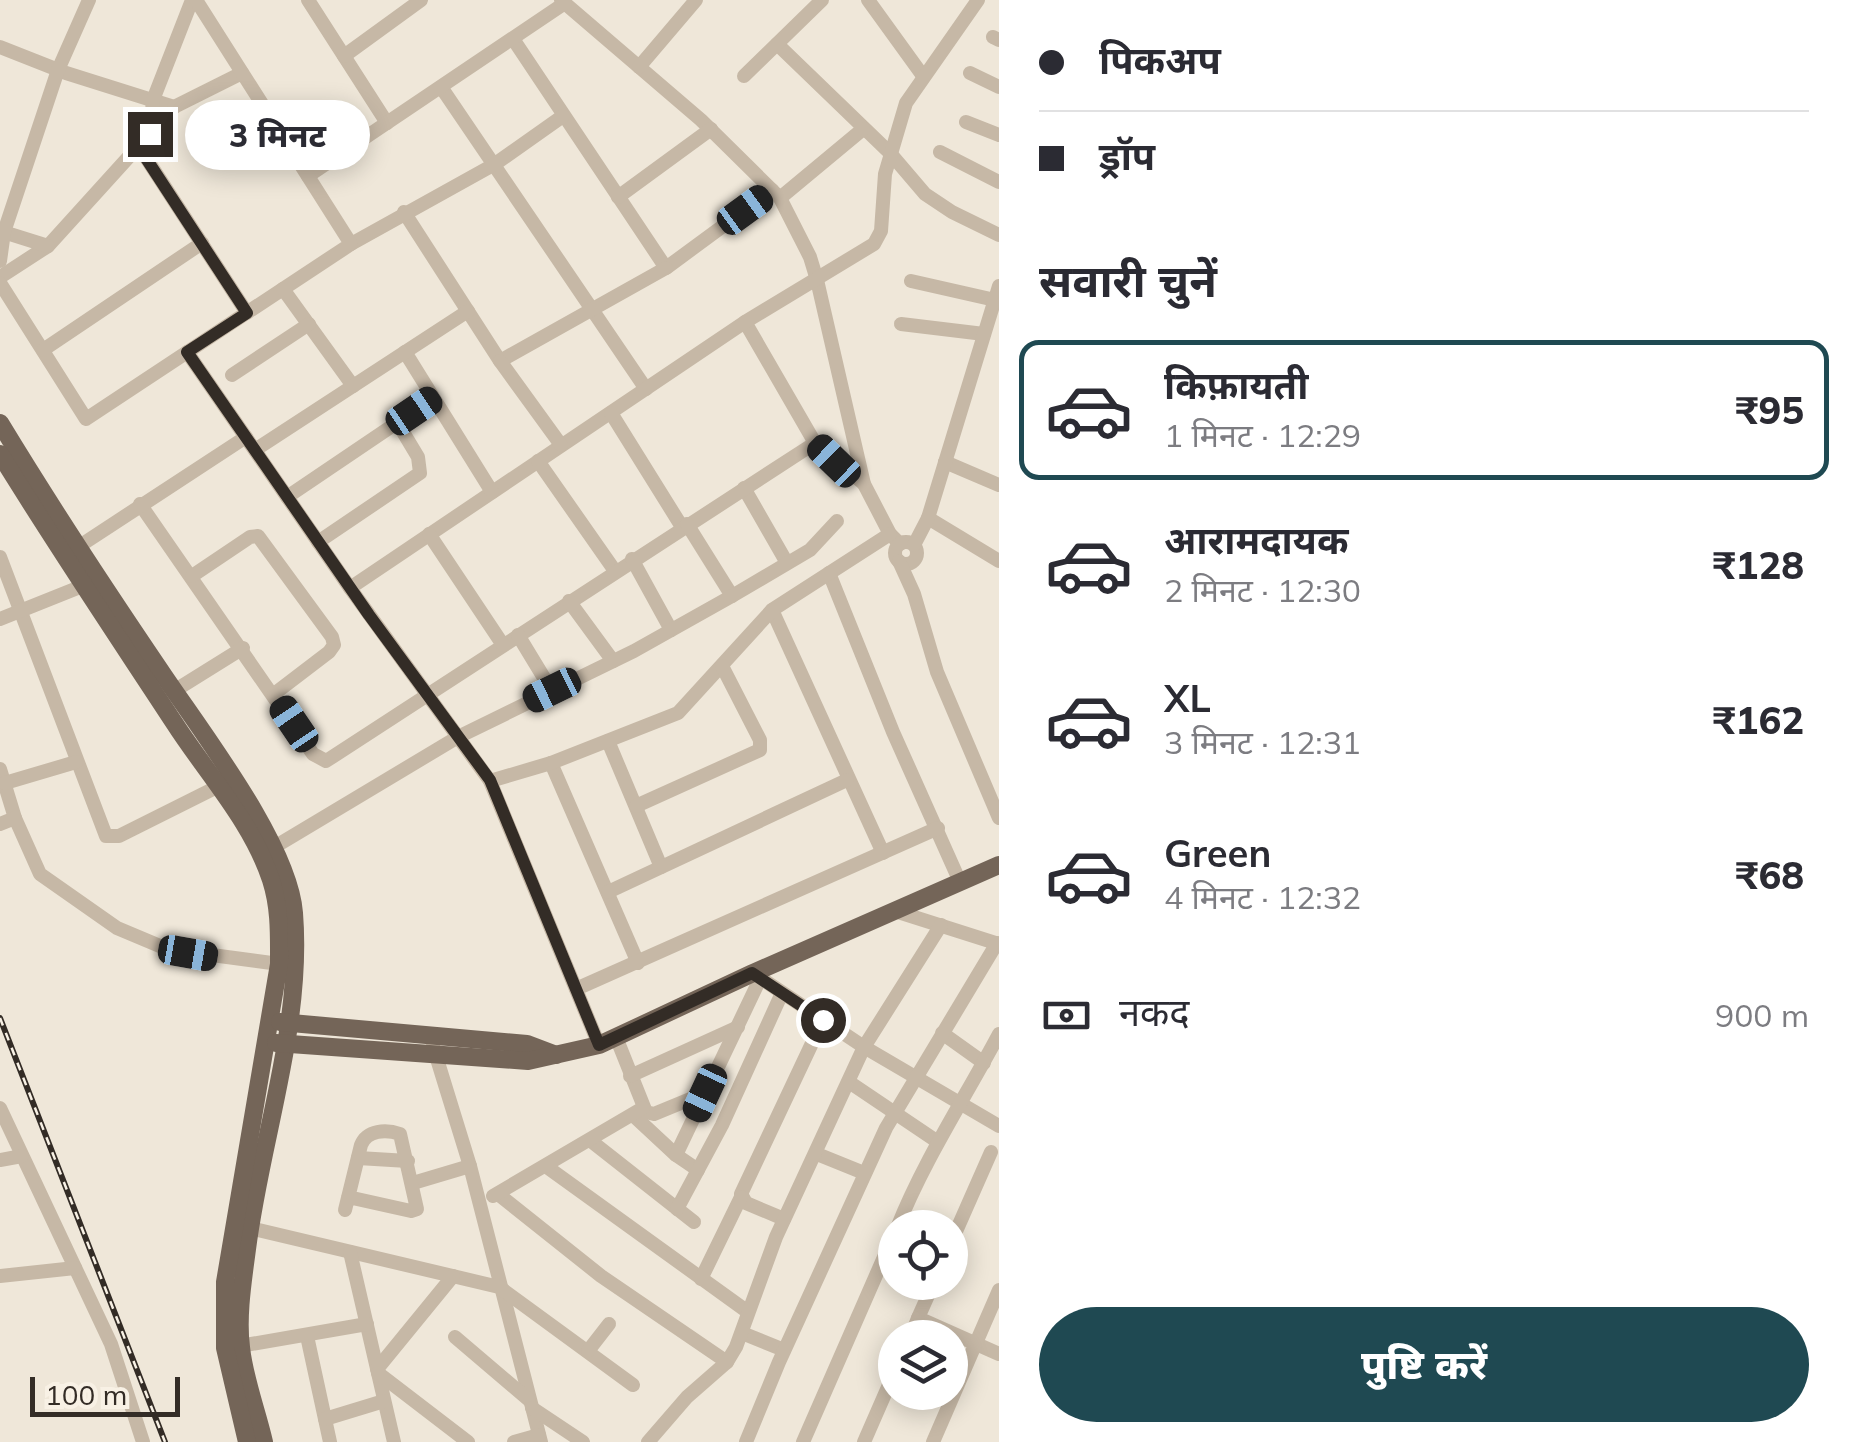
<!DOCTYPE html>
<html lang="hi">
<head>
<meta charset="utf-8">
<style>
  body { margin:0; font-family:Mulish,"Noto Sans Devanagari",sans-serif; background:#f2f2f3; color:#2b2b33; height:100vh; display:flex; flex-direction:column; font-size:38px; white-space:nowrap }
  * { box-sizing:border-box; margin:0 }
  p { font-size:32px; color:#7c7c81 }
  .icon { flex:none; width:55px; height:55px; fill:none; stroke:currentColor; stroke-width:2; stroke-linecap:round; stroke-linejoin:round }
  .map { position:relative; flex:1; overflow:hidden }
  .sheet { display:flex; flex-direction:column; background:#fff; width:850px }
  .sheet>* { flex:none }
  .guide { display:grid; align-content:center; height:220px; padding:0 40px; background:#fff }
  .controls { position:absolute; left:878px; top:1210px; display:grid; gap:20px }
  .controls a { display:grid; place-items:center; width:90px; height:90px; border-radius:50%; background:#fff; box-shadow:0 5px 25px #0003; font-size:50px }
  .scale { position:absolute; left:30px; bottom:25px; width:150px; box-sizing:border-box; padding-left:10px; border:5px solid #332c26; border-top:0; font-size:28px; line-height:35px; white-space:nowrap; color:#332c26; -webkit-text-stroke:8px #f8f1e5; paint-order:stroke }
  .end { position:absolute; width:45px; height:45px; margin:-22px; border:12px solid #332c26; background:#fff; box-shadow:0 0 0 5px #fff }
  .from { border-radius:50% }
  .bubble { position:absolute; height:70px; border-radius:35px; background:#fff; box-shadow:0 5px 25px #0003; font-size:32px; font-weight:800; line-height:70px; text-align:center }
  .car { position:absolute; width:30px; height:60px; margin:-30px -15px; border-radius:12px; box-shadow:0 0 8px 2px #0007; background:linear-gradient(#222 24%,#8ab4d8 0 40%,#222 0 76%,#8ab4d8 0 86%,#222 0) }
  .guide b { display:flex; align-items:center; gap:35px; height:95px; font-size:38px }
  .guide b+b { border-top:2px solid #e1e1e2 }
  .guide i { width:25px; height:25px; background:#2b2b33 }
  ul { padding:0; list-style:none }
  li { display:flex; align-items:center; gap:30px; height:140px; margin:0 20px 15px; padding:0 20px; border:5px solid transparent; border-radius:20px }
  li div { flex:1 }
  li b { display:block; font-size:38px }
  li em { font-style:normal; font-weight:800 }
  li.current { border-color:#1f4952 }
  li>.icon { width:90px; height:90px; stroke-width:1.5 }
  h2 { padding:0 40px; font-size:45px; line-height:120px }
  .pay { display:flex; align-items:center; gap:25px; height:110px; padding:0 40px; font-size:38px }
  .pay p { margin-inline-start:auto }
  .button { display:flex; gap:20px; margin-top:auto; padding:20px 40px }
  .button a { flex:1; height:115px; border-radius:60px; background:#1f4952; color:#fff; font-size:40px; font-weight:800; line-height:115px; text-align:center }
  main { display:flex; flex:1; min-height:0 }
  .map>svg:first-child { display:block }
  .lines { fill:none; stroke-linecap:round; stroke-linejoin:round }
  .minor { stroke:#c6b8a6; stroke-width:14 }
  .major { stroke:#746558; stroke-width:18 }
  .rail-casing { stroke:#332c26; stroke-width:6 }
  .rail { stroke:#f8f1e5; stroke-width:2.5; stroke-dasharray:8; stroke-linecap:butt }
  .route { stroke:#332c26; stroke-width:12 }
</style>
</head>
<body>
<main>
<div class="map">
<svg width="999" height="1442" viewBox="0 0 999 1442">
  <rect width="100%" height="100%" fill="#efe7d9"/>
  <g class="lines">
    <g class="minor">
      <path d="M308,0L387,123"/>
      <path d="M561,0L701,120L780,198L810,257L817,280L864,484L890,534L900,544"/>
      <path d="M868,0L923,76"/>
      <path d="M993,37L999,40"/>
      <path d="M513,39L666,268L772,190"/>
      <path d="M777,44L890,153L925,194L952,212L999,235"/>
      <path d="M0,47L66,73L174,107L48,246L0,277"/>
      <path d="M344,56L421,0"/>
      <path d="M639,67L696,0"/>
      <path d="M970,73L999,87"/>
      <path d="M744,76L822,0"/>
      <path d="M441,87L646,389"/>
      <path d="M174,107L242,73"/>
      <path d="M966,122L999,135"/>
      <path d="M150,134L153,100L192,0"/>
      <path d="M139,147L247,313"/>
      <path d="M940,152L999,182"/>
      <path d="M308,176L565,3"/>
      <path d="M618,197L711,129"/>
      <path d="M780,198L863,129"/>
      <path d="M404,212L500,361L666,268"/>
      <path d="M0,231L48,246"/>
      <path d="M351,244L495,164L563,116"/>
      <path d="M0,261L4,232L58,70L89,0"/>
      <path d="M911,281L995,300"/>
      <path d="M0,283L86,419L351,244L196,0"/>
      <path d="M283,289L353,386"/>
      <path d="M745,322L815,443L864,484"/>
      <path d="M901,324L984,334"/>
      <path d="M43,350L202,243"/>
      <path d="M187,352L350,588L745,322L874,244L881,231L885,174L906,103L978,0"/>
      <path d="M405,352L492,492"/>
      <path d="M500,361L561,445"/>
      <path d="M232,375L309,324"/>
      <path d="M611,413L682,527"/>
      <path d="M255,450L468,311"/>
      <path d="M538,461L615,571"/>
      <path d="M945,462L999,485"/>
      <path d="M744,488L787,563"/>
      <path d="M287,497L432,399"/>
      <path d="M140,504L313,754L326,761L815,443"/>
      <path d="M928,518L999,561"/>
      <path d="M687,524L732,596"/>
      <path d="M429,534L503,645"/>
      <path d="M318,542L420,473L418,457L397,422"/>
      <circle cx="906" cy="553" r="11"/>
      <path d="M914,545L928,518L999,286"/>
      <path d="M78,547L246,437"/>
      <path d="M0,557L106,836H119L219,786"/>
      <path d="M632,559L671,630"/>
      <path d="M899,561L914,594L937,672L999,818"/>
      <path d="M829,573L893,732L960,882"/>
      <path d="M192,576L250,537L258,536L332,637L334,645L329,652L274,694"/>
      <path d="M350,588L490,781L599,1045"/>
      <path d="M569,601L613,661"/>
      <path d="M772,610L883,853"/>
      <path d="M0,619L85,585"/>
      <path d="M518,635L552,691"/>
      <path d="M174,691L243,648"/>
      <path d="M608,741L661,867"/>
      <path d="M551,763L638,963"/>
      <path d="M0,769L15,818"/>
      <path d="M490,781L551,763L678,713L772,610L890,534"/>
      <path d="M5,783L76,762"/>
      <path d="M636,806L760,750V740L722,666"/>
      <path d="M0,824L15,818L40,874L117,928L167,949L279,964"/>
      <path d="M266,852L458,737L634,651L732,596L810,550L837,521"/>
      <path d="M608,892L847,780"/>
      <path d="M895,911L999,944"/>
      <path d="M753,973L864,1047L999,1126"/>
      <path d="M576,989L938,828"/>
      <path d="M942,1033L984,1063"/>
      <path d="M616,1037L646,1112L654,1114L705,1093"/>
      <path d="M433,1046L470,1166L541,1442"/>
      <path d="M630,1076L738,1027"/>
      <path d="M849,1082L938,1142"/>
      <path d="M0,1108L111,1344L143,1442"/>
      <path d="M633,1115L676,1155L698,1170"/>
      <path d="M591,1141L694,1222"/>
      <path d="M817,1154L864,1173"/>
      <path d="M676,1155L760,979"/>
      <path d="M358,1158L408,1161"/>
      <path d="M0,1160L22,1156"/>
      <path d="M547,1167L748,1312"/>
      <path d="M413,1183L470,1166"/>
      <path d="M498,1194L601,1276L727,1362"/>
      <path d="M493,1196L643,1108"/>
      <path d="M677,1209L722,1125L782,993"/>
      <path d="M345,1210L361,1145C367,1130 386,1129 400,1134L417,1209L411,1211L348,1197"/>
      <path d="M784,1219L746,1203L741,1194L823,1020"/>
      <path d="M250,1228L499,1287L633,1385"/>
      <path d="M897,1228C924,1160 965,1098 999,1034"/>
      <path d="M950,1245L991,1152"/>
      <path d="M350,1252L394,1442"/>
      <path d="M0,1276L75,1268"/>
      <path d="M701,1279L741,1197"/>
      <path d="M934,1282L918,1318L999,1354"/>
      <path d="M742,1333L784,1350"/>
      <path d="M307,1336L330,1442"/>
      <path d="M455,1337L529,1400"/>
      <path d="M910,1338L918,1318"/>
      <path d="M240,1346L367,1324"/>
      <path d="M588,1351L609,1324"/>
      <path d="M377,1369L453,1276"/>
      <path d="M378,1373L468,1442"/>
      <path d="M532,1408L583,1442"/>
      <path d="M325,1419L384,1401"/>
      <path d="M514,1442L539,1435"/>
      <path d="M648,1442L687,1397L727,1362L736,1347L776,1237L864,1047L941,925"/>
      <path d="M746,1442L779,1362L886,1128L997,943"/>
      <path d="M803,1442L895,1232"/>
      <path d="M864,1442L895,1371"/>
      <path d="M933,1442L999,1290"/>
    </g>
    <g class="major">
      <path d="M0,423C51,507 105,589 160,670C200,730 289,844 294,913C303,1026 261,1138 247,1249C243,1280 237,1316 241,1347C244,1378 257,1411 264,1442"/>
      <path d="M0,454C56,545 116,634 175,724C208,775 252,822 271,880C280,908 279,935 279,964L225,1282V1348L247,1442"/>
      <path d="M280,1022L527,1044L556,1055"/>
      <path d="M276,1043L528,1061L599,1045L753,973L999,865"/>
    </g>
    <defs>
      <path id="rail" d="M0,1018L165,1442"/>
    </defs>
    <use href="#rail" class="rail-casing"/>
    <use href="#rail" class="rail"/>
  </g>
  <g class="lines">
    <path class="route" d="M150,134L138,146L247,313L187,352L369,615L490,780L599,1045L752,973L823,1020"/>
  </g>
</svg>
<div class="controls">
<a><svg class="icon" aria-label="locate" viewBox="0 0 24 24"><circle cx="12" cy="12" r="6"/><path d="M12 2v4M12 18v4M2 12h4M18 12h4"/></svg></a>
<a><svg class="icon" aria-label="layers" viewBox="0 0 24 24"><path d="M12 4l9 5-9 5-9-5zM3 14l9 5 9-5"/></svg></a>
</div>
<div class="scale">100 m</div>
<i class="end from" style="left:823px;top:1020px"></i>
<i class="end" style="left:150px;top:134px"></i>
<div class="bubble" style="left:185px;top:100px;width:185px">3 मिनट</div>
<i class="car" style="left:745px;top:210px;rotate:54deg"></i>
<i class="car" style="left:414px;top:411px;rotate:56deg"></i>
<i class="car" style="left:834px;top:461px;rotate:314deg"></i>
<i class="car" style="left:552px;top:690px;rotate:244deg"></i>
<i class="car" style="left:294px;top:724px;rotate:326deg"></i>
<i class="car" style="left:188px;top:953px;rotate:100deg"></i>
<i class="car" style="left:705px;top:1093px;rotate:205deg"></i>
</div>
<section class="sheet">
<div class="guide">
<b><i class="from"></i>पिकअप</b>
<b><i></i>ड्रॉप</b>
</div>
<h2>सवारी चुनें</h2>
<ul>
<li class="current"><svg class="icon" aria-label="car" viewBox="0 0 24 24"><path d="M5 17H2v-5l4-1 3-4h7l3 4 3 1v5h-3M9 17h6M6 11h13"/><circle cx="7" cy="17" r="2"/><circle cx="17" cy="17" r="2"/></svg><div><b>किफ़ायती</b><p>1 मिनट · 12:29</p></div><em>₹95</em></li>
<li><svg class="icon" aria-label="car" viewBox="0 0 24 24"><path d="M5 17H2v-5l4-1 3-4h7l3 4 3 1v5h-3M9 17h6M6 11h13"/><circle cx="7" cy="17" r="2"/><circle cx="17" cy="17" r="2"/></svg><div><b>आरामदायक</b><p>2 मिनट · 12:30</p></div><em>₹128</em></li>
<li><svg class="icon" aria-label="car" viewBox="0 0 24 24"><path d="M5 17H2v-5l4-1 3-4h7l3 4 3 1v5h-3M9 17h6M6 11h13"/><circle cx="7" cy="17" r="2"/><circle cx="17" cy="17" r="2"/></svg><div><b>XL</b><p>3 मिनट · 12:31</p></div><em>₹162</em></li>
<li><svg class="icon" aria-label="car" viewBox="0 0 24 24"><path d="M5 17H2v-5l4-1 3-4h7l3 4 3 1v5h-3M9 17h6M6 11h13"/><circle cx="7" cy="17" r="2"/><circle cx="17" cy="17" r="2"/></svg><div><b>Green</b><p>4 मिनट · 12:32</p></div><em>₹68</em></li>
</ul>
<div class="pay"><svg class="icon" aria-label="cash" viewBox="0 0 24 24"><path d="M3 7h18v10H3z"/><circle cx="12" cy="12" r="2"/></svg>नकद<p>900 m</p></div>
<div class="button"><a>पुष्टि करें</a></div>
</section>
</main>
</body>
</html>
